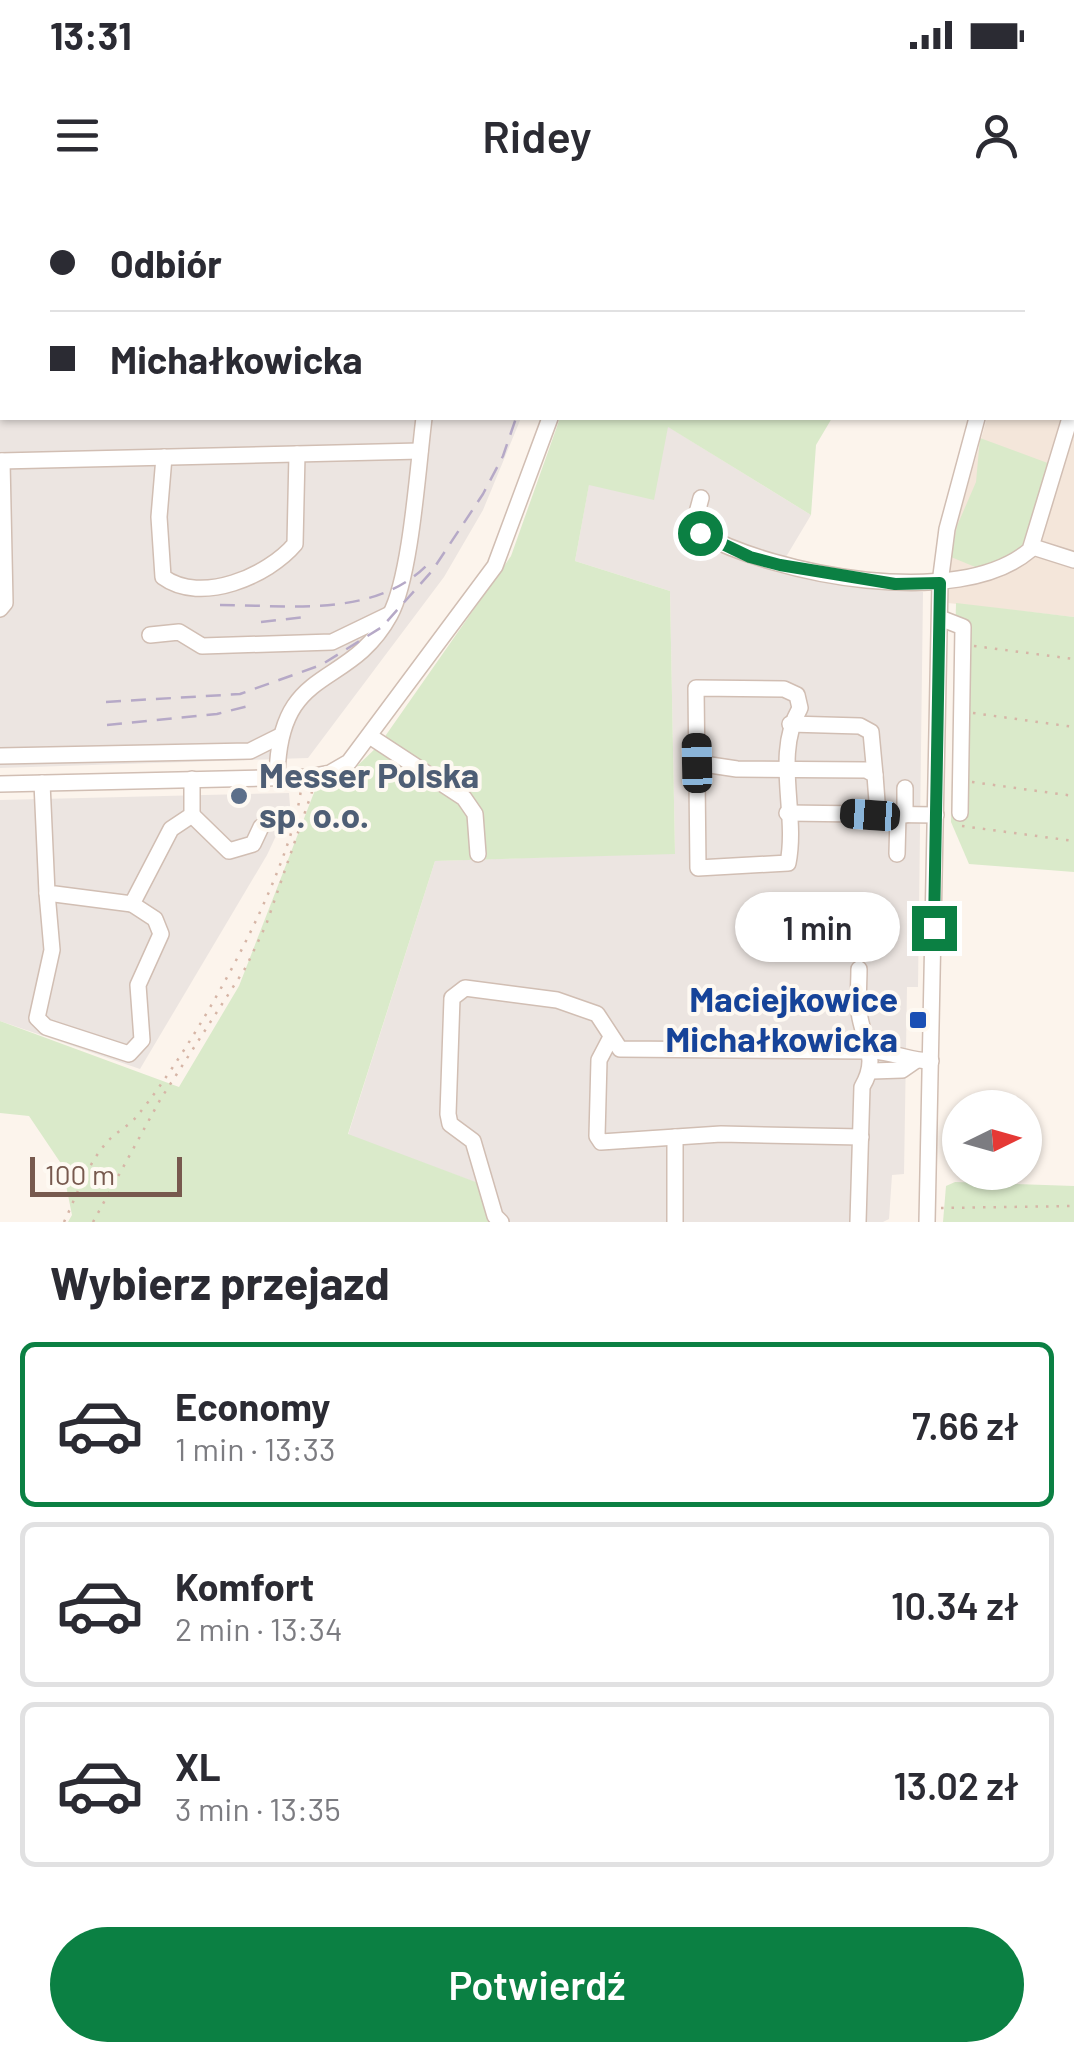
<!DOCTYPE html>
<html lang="pl">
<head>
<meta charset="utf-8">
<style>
  body { margin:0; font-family:Barlow,sans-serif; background:#f7f7f7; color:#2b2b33; height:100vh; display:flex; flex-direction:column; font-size:38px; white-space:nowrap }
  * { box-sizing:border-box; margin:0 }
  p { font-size:32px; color:#7c7c81 }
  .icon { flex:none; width:55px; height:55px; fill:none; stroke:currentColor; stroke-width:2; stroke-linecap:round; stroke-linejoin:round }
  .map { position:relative; height:1022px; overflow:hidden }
  .side { display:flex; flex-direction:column; background:#fff; flex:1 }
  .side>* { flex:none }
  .top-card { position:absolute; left:0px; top:0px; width:1075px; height:220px; box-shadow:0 2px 8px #0004; display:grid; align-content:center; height:220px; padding:0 50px; background:#fff }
  .needle { width:65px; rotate:85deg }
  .controls { position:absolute; left:942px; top:890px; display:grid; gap:20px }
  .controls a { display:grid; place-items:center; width:100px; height:100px; border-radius:50%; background:#fff; box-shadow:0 2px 8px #0004; font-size:50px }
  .scale { position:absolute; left:30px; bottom:25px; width:152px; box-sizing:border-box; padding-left:10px; border:5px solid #77594e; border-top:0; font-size:28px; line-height:35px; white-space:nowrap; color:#77594e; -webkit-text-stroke:8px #fef9f2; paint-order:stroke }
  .end { position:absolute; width:45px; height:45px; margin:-22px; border:12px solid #0b8043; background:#fff; box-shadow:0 0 0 5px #fff }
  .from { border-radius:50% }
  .bubble { position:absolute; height:70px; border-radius:35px; background:#fff; box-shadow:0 2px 8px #0004; font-size:32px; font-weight:600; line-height:70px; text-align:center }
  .car { position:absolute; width:30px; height:60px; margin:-30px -15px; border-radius:12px; box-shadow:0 0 8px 2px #0007; background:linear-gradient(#222 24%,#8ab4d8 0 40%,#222 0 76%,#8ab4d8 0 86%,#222 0) }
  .top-card b { display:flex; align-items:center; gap:35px; height:95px; font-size:38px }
  .top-card b+b { border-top:2px solid #e1e1e2 }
  .top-card i { width:25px; height:25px; background:#2b2b33 }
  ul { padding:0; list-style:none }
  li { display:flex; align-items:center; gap:30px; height:165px; margin:0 20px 15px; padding:0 30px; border:5px solid #e1e1e2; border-radius:15px }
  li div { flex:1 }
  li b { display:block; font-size:38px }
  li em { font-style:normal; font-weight:600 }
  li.selected { border-color:#0b8043 }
  li>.icon { width:90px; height:90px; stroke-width:1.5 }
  h2 { padding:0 50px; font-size:45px; line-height:120px }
  .button { display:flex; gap:20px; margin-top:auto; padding:20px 50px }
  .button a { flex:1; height:115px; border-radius:60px; background:#0b8043; color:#fff; font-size:40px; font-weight:600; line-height:115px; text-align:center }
  .status { display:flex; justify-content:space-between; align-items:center; height:70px; padding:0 50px; background:#fff; direction:ltr }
  .status svg { height:28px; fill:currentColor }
  header { display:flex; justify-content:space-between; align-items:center; height:130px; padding:0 50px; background:#fff; font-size:45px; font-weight:600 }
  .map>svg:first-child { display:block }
  .residential { fill:#f4e6da }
  .industrial { fill:#ece5e1 }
  .green { fill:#daeaca }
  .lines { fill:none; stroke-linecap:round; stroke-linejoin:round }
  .minor-casing { stroke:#d1beb3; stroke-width:18 }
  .path { stroke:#d6b5a6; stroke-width:2.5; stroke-dasharray:2.5 8; stroke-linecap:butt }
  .minor { stroke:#fff; stroke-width:15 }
  .rail { stroke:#b6a9c7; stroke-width:2.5; stroke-dasharray:15 10; stroke-linecap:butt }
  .route { stroke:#0b8043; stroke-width:12 }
  .service-dot { fill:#5c6f8a; stroke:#fef9f2; stroke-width:4 }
  .transit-dot { fill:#1a4fb4; stroke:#fef9f2; stroke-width:4 }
  .labels { text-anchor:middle; stroke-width:8; stroke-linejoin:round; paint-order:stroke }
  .service-label { font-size:35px; font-weight:bold; fill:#4e5e75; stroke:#fef9f2; text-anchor:start }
  .transit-label { font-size:35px; font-weight:bold; fill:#164399; stroke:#fef9f2; text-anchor:end }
</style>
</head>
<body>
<div class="status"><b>13:31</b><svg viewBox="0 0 49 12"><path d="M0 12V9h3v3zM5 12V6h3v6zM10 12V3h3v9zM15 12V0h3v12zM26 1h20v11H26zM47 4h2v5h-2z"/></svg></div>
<header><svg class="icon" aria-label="menu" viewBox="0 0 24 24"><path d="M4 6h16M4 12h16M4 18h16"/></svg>Ridey<svg class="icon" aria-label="person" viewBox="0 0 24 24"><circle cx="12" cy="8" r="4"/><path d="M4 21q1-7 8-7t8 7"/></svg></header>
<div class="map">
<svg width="1074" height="1022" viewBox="0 0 1074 1022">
  <rect width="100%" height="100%" fill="#fcf4ec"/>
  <path class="residential" d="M1055,0H1074V417L948,403L946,384L953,338L987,218H1072V2Z"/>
  <g class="industrial">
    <path d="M0,0H582L2,2V218H521L483,310L444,377L308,558L0,568Z"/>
    <path d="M667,226L811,315L777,372L923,392L918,787H907L904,974L892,975L889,1019L883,1022H489L480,984L348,935L435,661L675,653L670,391L575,361L589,284Z"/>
    <path d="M289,593L290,606L267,655L140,869L0,821V600Z"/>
  </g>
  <g class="green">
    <path d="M560,218H832L816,245L811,315L668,227L654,300L589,285L575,361L670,391L675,654L435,661L348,934L481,984L488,1022H68L72,1015L62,965L29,916L0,913V821L179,887L239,786L317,585L352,571L379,545L511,356Z"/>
    <path d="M980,238L1053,265L1023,350L980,369L951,357L957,326L976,282Z"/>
    <path d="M956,403L1074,417V672L969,664L951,622Z"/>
    <path d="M955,982L1074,986V1022H943L946,986Z"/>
  </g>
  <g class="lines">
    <defs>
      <g id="minor">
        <path d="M69,0L84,2"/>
        <path d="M462,2V0"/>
        <path d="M1047,2L1048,0"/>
        <path d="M1072,195L1074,190"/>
        <path d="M164,257L159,317L163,377C201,405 268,376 295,344L297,254"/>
        <path d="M0,261L420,251"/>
        <path d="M701,298L695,320L700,333C776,375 958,411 1030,350L1070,218"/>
        <path d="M1033,347L1074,360"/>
        <path d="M0,409L5,403L2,261"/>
        <path d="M940,418L963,427L960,613"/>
        <path d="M150,435L179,432L202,446L332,442L388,415"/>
        <path d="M696,488L784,489L797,495L800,508C773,555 798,613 788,663L698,668Z"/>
        <path d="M790,524L860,526L871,532L875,575"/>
        <path d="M371,537L464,598L475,614L478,654"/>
        <path d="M0,556L250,551L278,537"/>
        <path d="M697,563L737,569L866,570L875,575L878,615"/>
        <path d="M277,577C279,462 348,492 390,415C411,377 418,265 424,218"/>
        <path d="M42,583L47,693L132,704L171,629L192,615V579"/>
        <path d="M0,584L309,577L330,573L349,562L495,366L550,218"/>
        <path d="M787,613L936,615"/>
        <path d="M192,615L229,651L253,644L261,627"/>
        <path d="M905,615V588"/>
        <path d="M897,654L898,615"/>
        <path d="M47,693L52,750L37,818L46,827L129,854L142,840L138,785L161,734L155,719L132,704"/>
        <path d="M610,839L599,860L597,936L601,942L721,934L861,937"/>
        <path d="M872,871L902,870L915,861"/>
        <path d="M501,1022L495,1016L473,941L450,924L448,914L452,798L465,788L557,800L597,814L620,849L872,851C894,852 910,861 931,861"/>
        <path d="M675,1022V937"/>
        <path d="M858,1022L862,887C878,860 866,847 860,818C857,803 859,785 859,769"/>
        <path d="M927,1022L940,383L947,329L977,218"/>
      </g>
    </defs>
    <use href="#minor" class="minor-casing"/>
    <g class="path">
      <path d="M590,2V0"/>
      <path d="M974,446L1074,459"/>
      <path d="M973,513L1074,527"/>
      <path d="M972,582L1074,596"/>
      <path d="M962,626L1074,641"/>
      <path d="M941,1008L1074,1006"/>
      <path d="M64,1022C77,995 87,964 108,941C116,932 129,926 137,916C194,847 291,676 301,589"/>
      <path d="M93,1022L160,900L246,767L266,725L313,589"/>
    </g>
    <use href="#minor" class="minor"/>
    <g class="rail">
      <path d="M339,2V0"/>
      <path d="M458,2L459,0"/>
      <path d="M548,2L549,0"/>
      <path d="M566,2L567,0"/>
      <path d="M220,405C289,405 373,418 426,366"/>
      <path d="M261,422L305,417"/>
      <path d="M106,502L240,494L321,465L382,427L432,371L483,294L503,256L516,218"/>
      <path d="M107,525L217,514L252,505"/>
    </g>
  </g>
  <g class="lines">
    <path class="route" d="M700,333L750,357L780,365L895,384L940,383L934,728"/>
  </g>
  <circle class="service-dot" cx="239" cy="596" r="10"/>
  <rect class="transit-dot" x="908" y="810" width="20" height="20" rx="5"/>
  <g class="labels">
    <g class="service-label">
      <text x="259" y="588">Messer Polska<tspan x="259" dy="40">sp. o.o.</tspan></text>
    </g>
    <g class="transit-label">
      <text x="898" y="812">Maciejkowice<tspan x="898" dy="40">Michałkowicka</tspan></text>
    </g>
  </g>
</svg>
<div class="controls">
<a><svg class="needle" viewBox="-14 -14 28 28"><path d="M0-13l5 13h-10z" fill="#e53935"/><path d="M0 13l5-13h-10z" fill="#7c7c81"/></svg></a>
</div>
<div class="scale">100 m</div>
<i class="end from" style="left:700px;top:333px"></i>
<i class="end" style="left:934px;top:728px"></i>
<div class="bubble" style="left:735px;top:692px;width:165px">1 min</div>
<i class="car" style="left:697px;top:563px;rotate:359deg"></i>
<i class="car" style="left:870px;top:615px;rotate:274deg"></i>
<div class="top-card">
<b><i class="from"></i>Odbiór</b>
<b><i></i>Michałkowicka</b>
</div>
</div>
<section class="side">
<h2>Wybierz przejazd</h2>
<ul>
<li class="selected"><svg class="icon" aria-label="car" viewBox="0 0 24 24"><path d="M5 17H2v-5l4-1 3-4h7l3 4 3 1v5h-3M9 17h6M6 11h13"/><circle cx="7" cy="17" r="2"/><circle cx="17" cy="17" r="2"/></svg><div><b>Economy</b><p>1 min · 13:33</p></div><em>7.66 zł</em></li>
<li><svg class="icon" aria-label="car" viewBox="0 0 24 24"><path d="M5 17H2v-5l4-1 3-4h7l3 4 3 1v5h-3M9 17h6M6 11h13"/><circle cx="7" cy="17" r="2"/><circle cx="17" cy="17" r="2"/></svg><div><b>Komfort</b><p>2 min · 13:34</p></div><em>10.34 zł</em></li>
<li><svg class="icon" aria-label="car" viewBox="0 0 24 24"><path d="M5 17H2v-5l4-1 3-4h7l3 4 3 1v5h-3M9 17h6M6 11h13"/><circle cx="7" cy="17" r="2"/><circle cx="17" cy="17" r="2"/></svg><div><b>XL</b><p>3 min · 13:35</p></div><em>13.02 zł</em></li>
</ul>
<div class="button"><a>Potwierdź</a></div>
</section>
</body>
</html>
